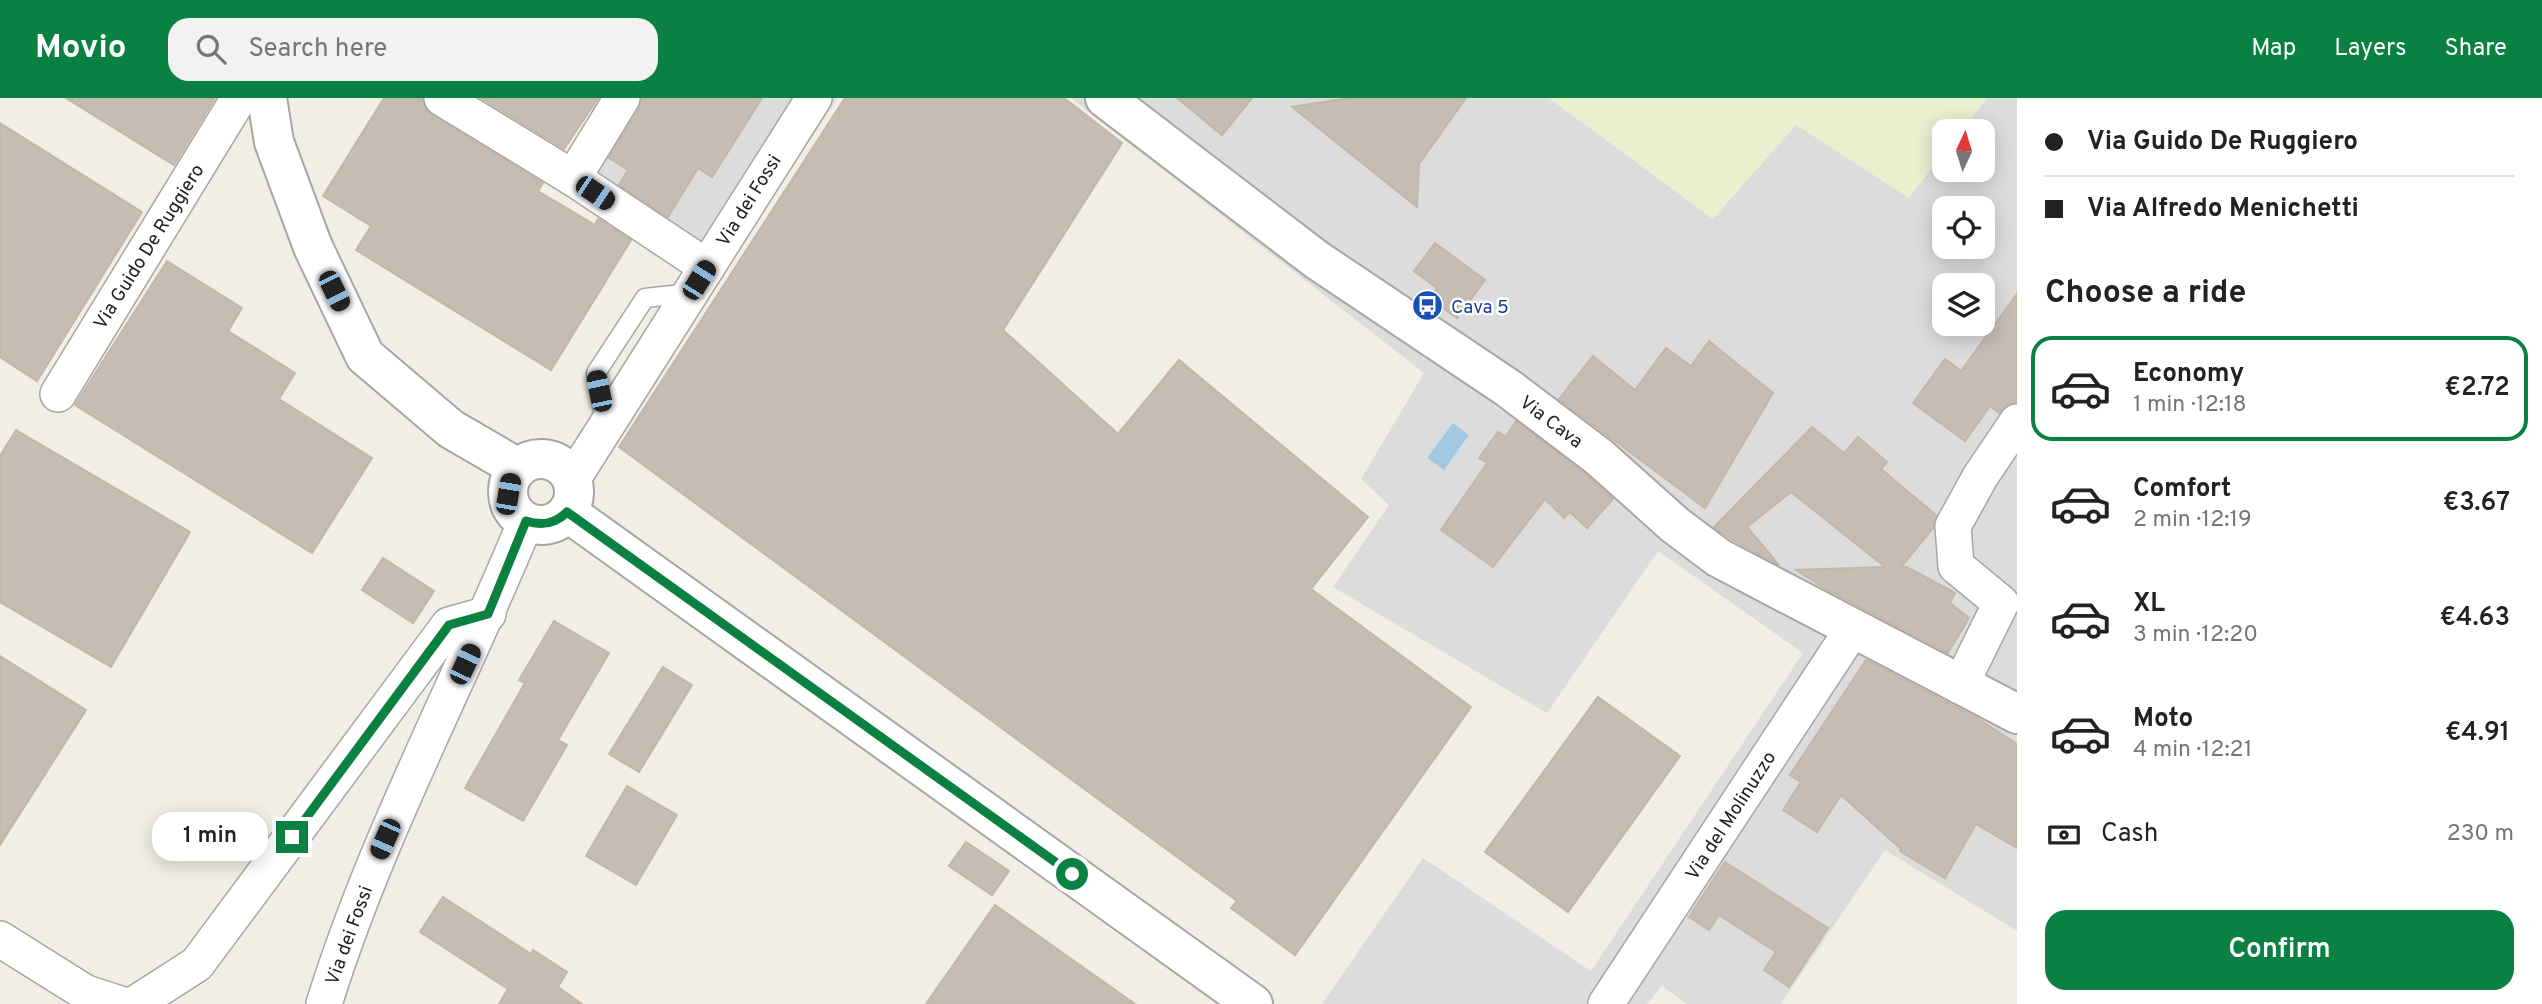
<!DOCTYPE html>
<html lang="en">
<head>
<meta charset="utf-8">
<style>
  body { margin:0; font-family:Overpass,sans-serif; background:#f2f2f2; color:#222; height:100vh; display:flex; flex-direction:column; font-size:26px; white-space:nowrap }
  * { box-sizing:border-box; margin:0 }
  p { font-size:23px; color:#767676 }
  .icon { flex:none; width:38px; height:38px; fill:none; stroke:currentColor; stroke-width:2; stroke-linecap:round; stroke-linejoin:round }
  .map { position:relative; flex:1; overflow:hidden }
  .panel { display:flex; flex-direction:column; background:#fff; width:525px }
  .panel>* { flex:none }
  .guide { display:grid; align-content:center; height:154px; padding:0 28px; background:#fff }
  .needle { width:46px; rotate:4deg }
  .tools { position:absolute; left:1932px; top:21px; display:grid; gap:14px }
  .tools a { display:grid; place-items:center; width:63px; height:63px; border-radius:14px; background:#fff; box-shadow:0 4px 18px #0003; font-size:35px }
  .end { position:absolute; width:32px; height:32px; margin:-16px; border:9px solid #0b8043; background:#fff; box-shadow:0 0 0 4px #fff }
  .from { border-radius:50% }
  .bubble { position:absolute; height:49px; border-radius:21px; background:#fff; box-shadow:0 4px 18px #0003; font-size:23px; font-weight:600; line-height:49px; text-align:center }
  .car { position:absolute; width:21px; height:42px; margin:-21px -10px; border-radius:9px; box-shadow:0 0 5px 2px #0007; background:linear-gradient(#222 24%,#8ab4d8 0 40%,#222 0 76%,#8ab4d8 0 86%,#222 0) }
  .guide b { display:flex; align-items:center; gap:24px; height:66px; font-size:26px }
  .guide b+b { border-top:2px solid #e0e0e0 }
  .guide i { width:18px; height:18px; background:#222 }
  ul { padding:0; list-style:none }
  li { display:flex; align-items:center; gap:21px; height:105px; margin:0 14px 10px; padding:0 14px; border:4px solid transparent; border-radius:21px }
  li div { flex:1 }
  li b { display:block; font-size:26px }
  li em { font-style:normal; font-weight:600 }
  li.selected { border-color:#0b8043 }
  li>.icon { width:63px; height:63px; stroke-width:1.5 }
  h2 { padding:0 28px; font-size:32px; line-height:84px }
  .pay { display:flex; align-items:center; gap:18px; height:77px; padding:0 28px; font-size:26px }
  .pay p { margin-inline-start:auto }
  .primary-button { display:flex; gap:14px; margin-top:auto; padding:14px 28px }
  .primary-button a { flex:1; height:80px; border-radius:21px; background:#0b8043; color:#fff; font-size:28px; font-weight:600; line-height:80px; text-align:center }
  header { display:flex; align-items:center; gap:42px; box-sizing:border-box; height:98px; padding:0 35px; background:#0b8043; color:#fff }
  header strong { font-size:33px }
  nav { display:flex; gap:38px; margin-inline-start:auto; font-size:24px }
  .search { width:490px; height:63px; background:#f2f2f2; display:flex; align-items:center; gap:18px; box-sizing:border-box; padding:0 24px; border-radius:21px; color:#767676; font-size:26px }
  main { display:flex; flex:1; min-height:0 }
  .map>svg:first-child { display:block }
  .residential { fill:#dddcdc; fill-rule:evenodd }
  .farmland { fill:#e9f0cf }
  .water { fill:#a3c9e0 }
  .building { fill:#c5bdb4; stroke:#c3b7a6; stroke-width:2 }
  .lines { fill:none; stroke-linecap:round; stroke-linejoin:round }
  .service-casing { stroke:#a6a6a6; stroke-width:21 }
  .minor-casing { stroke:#a6a6a6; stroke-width:38 }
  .tertiary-casing { stroke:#a6a6a6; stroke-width:42 }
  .service { stroke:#fff; stroke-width:18 }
  .minor { stroke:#fff; stroke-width:35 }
  .tertiary { stroke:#fff; stroke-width:38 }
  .route { stroke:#0b8043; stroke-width:9 }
  .labels { text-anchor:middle; stroke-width:5; stroke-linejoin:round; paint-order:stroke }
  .street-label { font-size:19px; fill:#1f1f1f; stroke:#fff }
  .transit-label { font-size:19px; fill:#164399; stroke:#fff; text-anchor:start }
</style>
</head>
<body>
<header>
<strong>Movio</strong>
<div class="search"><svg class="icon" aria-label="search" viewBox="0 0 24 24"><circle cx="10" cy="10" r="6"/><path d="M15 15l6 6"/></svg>Search here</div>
<nav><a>Map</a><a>Layers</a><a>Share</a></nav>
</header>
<main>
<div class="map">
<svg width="2017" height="906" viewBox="0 0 2017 906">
  <rect width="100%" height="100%" fill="#f0eee5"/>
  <g class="residential">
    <path d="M632,0H838L709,187L574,92Z"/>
    <path d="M1071,0H1549L1713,120L1796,26L1909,99L1944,54V72H1983V33H1961L1987,0H2017V833L1885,752L1781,906H1687L1662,888L1647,906H1322L1423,760L1591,873L1803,555L1658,453L1547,615L1333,489L1389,407L1361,381L1424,275ZM1944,110H1983V149H1944ZM1944,187H1983V226H1944Z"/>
  </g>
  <path class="farmland" d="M1549,0H1987L1961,33H1944V54L1909,100L1796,27L1713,121Z"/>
  <path class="water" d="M1453,325L1469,337L1444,372L1427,360Z"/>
  <g class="building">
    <path d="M66,0H215L174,67Z"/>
    <path d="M384,0H422L425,10L432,17L543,85L538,93L595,127L598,121L631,142L551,272L356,152L371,128L323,98Z"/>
    <path d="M481,0H598L564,51Z"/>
    <path d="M642,0H762L712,79L698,70L668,119L619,87L628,72L609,60L639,11Z"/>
    <path d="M845,0H1064L1122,45L1003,232L1118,336L1179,262L1368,419L1311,491L1471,609L1295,857L1231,810L1237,803L619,349Z"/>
    <path d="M1177,0H1252L1222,37Z"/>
    <path d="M1349,0H1466L1419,66L1417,109L1292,9Z"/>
    <path d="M0,25L142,114L37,283L0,259Z"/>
    <path d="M1435,145L1485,182L1457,220L1430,200L1437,190L1414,173Z"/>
    <path d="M167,163L242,210L228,233L295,275L279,301L372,360L312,455L75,307Z"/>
    <path d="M2017,196V304L2008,306L1999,315L1990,308L1965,343L1913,305L1945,261L1961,273Z"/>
    <path d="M1709,243L1773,295L1705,410L1559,301L1593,258L1635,292L1666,250L1691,268Z"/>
    <path d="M1516,323L1585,376L1613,401L1587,430L1570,414L1564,420L1545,401L1493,469L1441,432L1487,365L1479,360L1498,334L1506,339Z"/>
    <path d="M1812,329L1844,355L1858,339L1887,364L1881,371L1936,417L1933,430L1901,469H1907L1955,495L1950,505L1969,520L1948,555L1824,490L1796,472L1885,469L1791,394L1747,429L1779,467L1731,441L1714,429Z"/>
    <path d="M16,332L190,434L111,569L0,504V358Z"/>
    <path d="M383,460L434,493L413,525L362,492Z"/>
    <path d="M554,523L609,555L558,642L567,647L523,723L465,690L525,585L519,582Z"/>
    <path d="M0,558L86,612L0,747Z"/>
    <path d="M1866,562L1977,620L2017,646V750L1976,726L1945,780L1900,753L1901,751L1841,697L1817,734L1783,712L1801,684L1790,677Z"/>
    <path d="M663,569L692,587L639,674L609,656Z"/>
    <path d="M1598,599L1680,658L1568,814L1485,754Z"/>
    <path d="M627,688L677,717L636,787L586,758Z"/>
    <path d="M966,744L1009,773L992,797L949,768Z"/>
    <path d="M1725,764L1828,830L1789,889L1764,872L1776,854L1719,817L1709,832L1689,819Z"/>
    <path d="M443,799L531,856L533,852L567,874L558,889L582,906H499L508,891L420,834Z"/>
    <path d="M995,807L1135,906H926Z"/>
  </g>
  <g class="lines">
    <defs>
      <path id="service" d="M606,326L596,275L645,200L691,195"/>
      <g id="minor">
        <path d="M442,0L573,80L707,169"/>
        <path d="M573,80L622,0"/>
        <path d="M58,296L239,0"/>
        <path d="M572,382L814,0"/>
        <path d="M1960,588L2001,505L1956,468L1953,428L1980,379L2017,324"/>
        <path d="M0,841L86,895L120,906"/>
        <path d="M135,906L197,866L449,527L488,516"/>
        <path d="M324,906C376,739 460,584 526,423"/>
        <path d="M1606,906L1854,529"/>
      </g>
      <g id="tertiary">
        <path d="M267,0L274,44L313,149L365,258L451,331L518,370"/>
        <path d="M1105,0L1317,162L1508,290L1599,359L1675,427L1719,460L2017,616"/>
        <circle cx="541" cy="394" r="33"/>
        <path d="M567,414L1253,906"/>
      </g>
    </defs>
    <use href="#service" class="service-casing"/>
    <use href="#minor" class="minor-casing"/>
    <use href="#tertiary" class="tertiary-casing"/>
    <use href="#service" class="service"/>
    <use href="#minor" class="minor"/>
    <use href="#tertiary" class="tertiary"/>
  </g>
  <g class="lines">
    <path class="route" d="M292,739L449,527L488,516L526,423C542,428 555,426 567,414L1072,776"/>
  </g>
  <defs>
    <symbol id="bus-disc" viewBox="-11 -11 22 22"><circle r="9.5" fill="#1a4fb4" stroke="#fff"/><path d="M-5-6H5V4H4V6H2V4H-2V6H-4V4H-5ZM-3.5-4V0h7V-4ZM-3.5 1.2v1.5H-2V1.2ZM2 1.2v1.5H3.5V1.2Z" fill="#fff"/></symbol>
  </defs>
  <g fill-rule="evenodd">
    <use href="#bus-disc" x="1410" y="190" width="35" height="35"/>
  </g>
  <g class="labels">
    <g class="street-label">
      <text transform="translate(748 102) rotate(-58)" y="7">Via dei Fossi</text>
      <text transform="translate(148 148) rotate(-58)" y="7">Via Guido De Ruggiero</text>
      <text transform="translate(1552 323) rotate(37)" y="7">Via Cava</text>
      <text transform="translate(1730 717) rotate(-57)" y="7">Via del Molinuzzo</text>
      <text transform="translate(348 837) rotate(-70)" y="7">Via dei Fossi</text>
    </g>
    <g class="transit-label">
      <text x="1451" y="215">Cava 5</text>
    </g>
  </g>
</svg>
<div class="tools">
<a><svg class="needle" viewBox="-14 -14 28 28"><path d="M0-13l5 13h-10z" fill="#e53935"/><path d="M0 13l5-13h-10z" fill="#767676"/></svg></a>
<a><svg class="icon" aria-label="locate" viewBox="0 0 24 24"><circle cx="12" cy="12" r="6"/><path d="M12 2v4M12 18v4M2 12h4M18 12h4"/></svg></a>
<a><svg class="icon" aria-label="layers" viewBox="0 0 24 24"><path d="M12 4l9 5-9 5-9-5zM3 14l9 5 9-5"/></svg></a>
</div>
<i class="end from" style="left:1072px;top:776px"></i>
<i class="end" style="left:292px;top:739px"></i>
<div class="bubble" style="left:152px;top:714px;width:116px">1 min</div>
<i class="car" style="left:595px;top:95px;rotate:124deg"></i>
<i class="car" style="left:699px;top:182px;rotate:32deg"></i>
<i class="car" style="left:334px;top:193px;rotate:154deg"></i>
<i class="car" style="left:599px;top:293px;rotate:348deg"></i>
<i class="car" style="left:508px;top:396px;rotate:10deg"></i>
<i class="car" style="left:465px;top:566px;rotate:25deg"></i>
<i class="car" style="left:385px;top:741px;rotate:204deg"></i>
</div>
<section class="panel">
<div class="guide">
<b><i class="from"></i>Via Guido De Ruggiero</b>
<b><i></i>Via Alfredo Menichetti</b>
</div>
<h2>Choose a ride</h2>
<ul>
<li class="selected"><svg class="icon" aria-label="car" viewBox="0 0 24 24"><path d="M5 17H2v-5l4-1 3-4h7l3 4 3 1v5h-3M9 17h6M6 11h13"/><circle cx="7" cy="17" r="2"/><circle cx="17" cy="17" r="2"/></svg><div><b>Economy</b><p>1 min · 12:18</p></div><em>€2.72</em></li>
<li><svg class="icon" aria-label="car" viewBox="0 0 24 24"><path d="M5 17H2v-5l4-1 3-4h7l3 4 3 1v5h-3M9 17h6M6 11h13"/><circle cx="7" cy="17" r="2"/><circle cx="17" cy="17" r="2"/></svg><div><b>Comfort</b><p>2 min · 12:19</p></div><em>€3.67</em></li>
<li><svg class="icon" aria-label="car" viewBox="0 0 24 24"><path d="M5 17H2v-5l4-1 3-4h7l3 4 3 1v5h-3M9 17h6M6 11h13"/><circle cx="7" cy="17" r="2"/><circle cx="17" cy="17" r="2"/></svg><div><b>XL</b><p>3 min · 12:20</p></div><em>€4.63</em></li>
<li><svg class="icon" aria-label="car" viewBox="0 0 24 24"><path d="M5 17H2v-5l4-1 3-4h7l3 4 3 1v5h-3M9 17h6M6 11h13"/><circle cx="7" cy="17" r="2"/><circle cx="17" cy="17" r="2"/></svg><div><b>Moto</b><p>4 min · 12:21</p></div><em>€4.91</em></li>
</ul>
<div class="pay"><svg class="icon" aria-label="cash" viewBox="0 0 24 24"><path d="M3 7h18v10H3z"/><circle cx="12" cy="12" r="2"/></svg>Cash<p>230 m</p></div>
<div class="primary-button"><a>Confirm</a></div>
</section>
</main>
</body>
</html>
